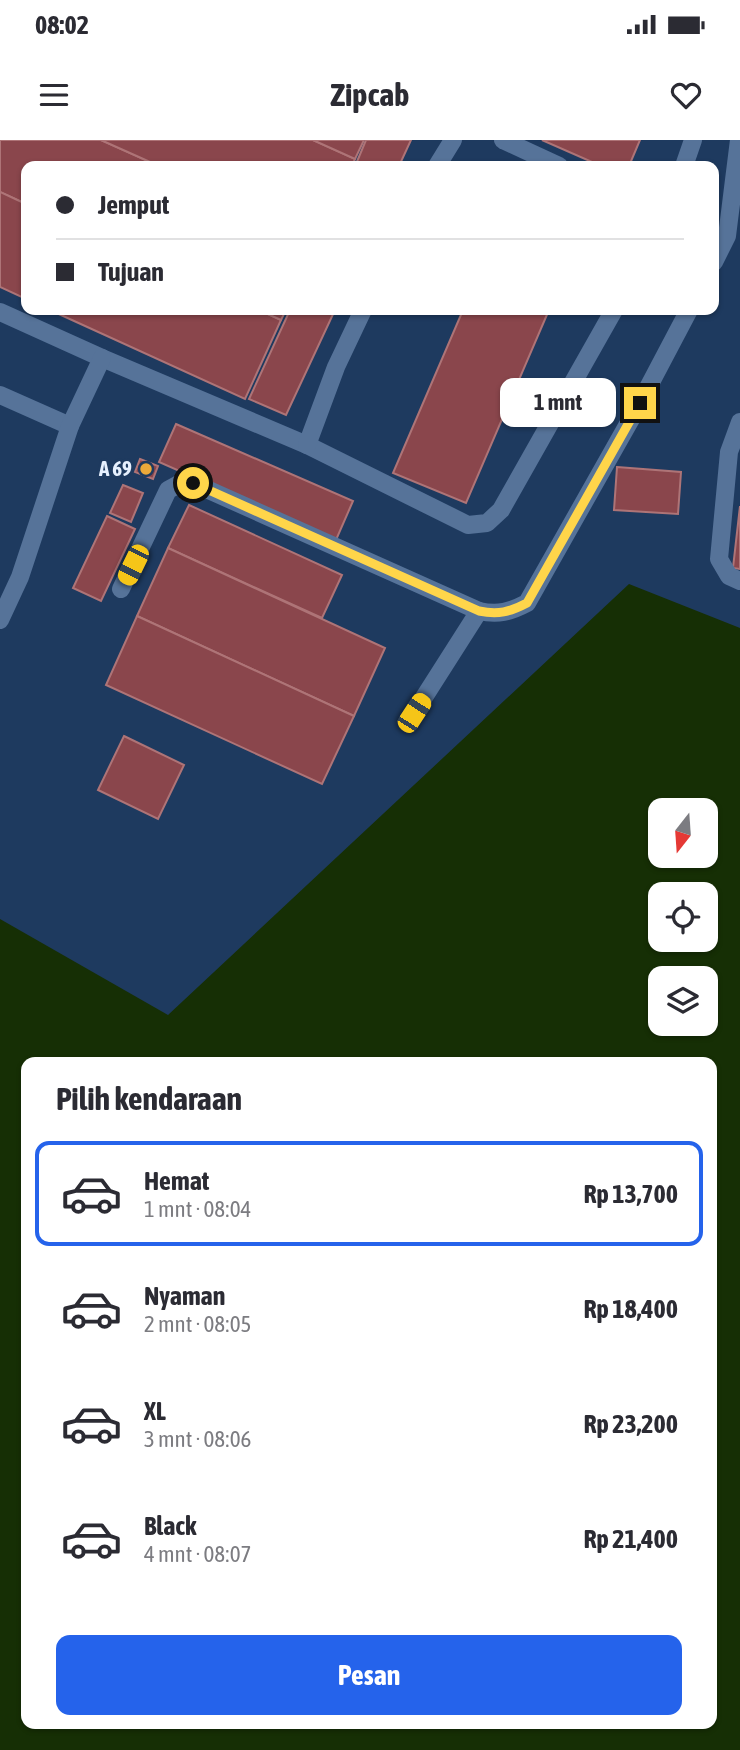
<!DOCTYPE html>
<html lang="id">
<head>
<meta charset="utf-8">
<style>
  body { margin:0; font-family:"Asap Condensed",sans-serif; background:#f7f7f7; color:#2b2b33; height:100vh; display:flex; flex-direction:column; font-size:26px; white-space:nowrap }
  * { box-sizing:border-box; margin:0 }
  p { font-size:23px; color:#7c7c81 }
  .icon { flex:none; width:38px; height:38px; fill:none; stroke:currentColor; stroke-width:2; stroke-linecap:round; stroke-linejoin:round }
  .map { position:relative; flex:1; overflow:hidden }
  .details { position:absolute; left:21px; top:917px; width:696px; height:672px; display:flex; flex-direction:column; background:#fff; border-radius:14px; box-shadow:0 2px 5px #0004 }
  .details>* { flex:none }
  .top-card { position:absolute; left:21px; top:21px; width:698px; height:154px; border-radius:14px; box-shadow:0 2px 5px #0004; display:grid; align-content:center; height:154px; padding:0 35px; background:#fff }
  .needle { width:46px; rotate:197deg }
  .controls { position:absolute; left:648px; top:658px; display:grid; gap:14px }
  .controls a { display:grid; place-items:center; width:70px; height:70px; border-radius:14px; background:#fff; box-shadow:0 2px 5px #0004; font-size:35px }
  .end { position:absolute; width:32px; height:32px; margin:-16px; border:9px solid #ffd54a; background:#111; box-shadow:0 0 0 4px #111 }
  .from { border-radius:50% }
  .bubble { position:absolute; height:49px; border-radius:14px; background:#fff; box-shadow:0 2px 5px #0004; font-size:23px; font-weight:700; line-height:49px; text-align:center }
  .car { position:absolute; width:21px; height:42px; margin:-21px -10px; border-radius:9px; box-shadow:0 0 5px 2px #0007; background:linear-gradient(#f5c518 24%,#345 0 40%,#f5c518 0 76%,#345 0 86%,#f5c518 0) }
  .top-card b { display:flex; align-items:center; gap:24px; height:66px; font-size:26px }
  .top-card b+b { border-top:2px solid #e1e1e2 }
  .top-card i { width:18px; height:18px; background:#2b2b33 }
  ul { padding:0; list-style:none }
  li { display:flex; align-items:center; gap:21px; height:105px; margin:0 14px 10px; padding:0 21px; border:4px solid transparent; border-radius:14px }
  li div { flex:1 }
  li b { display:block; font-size:26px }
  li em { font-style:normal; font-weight:700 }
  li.active { border-color:#2563eb }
  li>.icon { width:63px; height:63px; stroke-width:1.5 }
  h2 { padding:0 35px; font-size:32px; line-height:84px }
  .action { display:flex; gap:14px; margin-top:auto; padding:14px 35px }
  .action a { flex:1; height:80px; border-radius:14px; background:#2563eb; color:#fff; font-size:28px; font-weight:700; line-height:80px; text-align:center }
  .status { display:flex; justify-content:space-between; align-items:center; height:49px; padding:0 35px; background:#fff; direction:ltr }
  .status svg { height:19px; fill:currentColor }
  header { display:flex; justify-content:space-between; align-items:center; height:91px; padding:0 35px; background:#fff; font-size:32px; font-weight:700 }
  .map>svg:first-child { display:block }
  .water { fill:#162f05; fill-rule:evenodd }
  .building { fill:#8a464c; stroke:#ae7477; stroke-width:2 }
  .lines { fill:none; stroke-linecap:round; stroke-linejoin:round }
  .minor { stroke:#567399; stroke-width:18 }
  .route { stroke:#ffd54a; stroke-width:9 }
  .poi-dot { fill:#eca93a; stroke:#1e3a5f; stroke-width:2.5 }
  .labels { text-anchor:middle; stroke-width:5; stroke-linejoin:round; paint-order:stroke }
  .poi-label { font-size:21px; font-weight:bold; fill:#e6f0fe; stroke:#1e3a5f; text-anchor:end }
</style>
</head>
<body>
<div class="status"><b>08:02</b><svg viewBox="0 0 49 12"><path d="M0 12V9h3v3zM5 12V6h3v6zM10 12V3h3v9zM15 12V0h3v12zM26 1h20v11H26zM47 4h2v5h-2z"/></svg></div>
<header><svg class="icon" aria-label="menu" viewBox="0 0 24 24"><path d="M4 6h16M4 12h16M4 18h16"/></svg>Zipcab<svg class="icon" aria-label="heart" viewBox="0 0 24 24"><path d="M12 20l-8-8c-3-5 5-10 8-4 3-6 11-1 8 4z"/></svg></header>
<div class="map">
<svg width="740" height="1610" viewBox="0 0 740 1610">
  <rect width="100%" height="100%" fill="#1e3a5f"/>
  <path class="water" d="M629,444L740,488V1610H0V779L168,875ZM660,670H705V716H660ZM660,754H705V800H660ZM660,838H705V884H660ZM26,922H712V1584H26Z"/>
  <g class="building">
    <path d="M0,0H101L159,26H26V64L0,52Z"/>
    <path d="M101,0H313L355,19L352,26H159Z"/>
    <path d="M313,0H364L355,19Z"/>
    <path d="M366,0H411L399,26H362L356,24Z"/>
    <path d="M542,0H640L629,26H601Z"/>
    <path d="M0,52L26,64V159L0,147Z"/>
    <path d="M50,170H259L281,180L245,259Z"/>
    <path d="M259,170H286L281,180Z"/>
    <path d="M290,170H335L286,275L249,259Z"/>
    <path d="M463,170H549L466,363L393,333Z"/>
    <path d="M176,284L353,361L336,400L159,322Z"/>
    <path d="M140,319L158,326L153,339L135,332Z"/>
    <path d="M617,327L681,332L678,374L614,370Z"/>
    <path d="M123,345L143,353L131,382L110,373Z"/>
    <path d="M189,365L342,435L322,478L168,408Z"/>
    <path d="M740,366V429L733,428Z"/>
    <path d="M107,376L135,389L101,461L73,448Z"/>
    <path d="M168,408L385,508L354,576L137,476Z"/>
    <path d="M137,476L354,576L322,644L106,545Z"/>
    <path d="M124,596L184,625L158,679L98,650Z"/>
  </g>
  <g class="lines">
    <g class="minor">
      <path d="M503,0L559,26"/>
      <path d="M437,26L453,0"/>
      <path d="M684,26L693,0"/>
      <path d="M714,122L727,96L739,0"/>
      <path d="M0,172L102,218L307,305L468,385L487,383L501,370L614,170"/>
      <path d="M0,255L70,286"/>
      <path d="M740,282L729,312L719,419L729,436L740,441"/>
      <path d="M307,305L336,227L363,170"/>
      <path d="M121,449L168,350L179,344L193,343L479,471C498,475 510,472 527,463L640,263L689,170"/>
      <path d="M0,480L20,437L70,286L102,218"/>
      <path d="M414,573L479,471"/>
    </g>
  </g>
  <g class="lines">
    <path class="route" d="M193,343L479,471C498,475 510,472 527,463L640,263"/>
  </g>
  <circle class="poi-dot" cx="146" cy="329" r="7"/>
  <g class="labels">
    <g class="poi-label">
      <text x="132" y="336">A 69</text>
    </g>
  </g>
</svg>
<div class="controls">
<a><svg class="needle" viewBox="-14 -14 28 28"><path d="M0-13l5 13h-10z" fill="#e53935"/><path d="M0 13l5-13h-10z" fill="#7c7c81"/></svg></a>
<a><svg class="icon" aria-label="locate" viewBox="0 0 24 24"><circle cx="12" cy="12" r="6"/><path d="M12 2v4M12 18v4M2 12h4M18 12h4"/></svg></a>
<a><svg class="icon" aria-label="layers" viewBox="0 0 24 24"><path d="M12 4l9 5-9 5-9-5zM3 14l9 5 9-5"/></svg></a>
</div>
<i class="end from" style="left:193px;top:343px"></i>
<i class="end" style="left:640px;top:263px"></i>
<div class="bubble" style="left:500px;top:238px;width:116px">1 mnt</div>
<i class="car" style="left:133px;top:425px;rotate:206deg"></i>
<i class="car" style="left:414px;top:573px;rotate:33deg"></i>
<div class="top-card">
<b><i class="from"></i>Jemput</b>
<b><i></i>Tujuan</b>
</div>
<section class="details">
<h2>Pilih kendaraan</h2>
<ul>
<li class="active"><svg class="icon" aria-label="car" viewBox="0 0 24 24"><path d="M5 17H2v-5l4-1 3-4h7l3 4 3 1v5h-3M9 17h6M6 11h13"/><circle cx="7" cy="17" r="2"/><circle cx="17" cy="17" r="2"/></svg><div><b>Hemat</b><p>1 mnt · 08:04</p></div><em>Rp 13,700</em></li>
<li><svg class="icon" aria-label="car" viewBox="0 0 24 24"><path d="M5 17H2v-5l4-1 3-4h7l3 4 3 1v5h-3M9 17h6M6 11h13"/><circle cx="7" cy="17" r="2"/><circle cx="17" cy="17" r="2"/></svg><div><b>Nyaman</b><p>2 mnt · 08:05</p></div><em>Rp 18,400</em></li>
<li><svg class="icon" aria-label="car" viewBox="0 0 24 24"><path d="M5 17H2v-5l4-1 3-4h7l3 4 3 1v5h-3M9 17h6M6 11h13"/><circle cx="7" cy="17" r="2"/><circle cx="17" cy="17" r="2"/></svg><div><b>XL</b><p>3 mnt · 08:06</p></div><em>Rp 23,200</em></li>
<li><svg class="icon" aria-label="car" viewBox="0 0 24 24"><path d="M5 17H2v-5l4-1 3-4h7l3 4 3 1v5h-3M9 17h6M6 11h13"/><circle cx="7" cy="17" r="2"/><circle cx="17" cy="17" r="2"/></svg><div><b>Black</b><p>4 mnt · 08:07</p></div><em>Rp 21,400</em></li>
</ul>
<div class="action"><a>Pesan</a></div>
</section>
</div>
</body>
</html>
